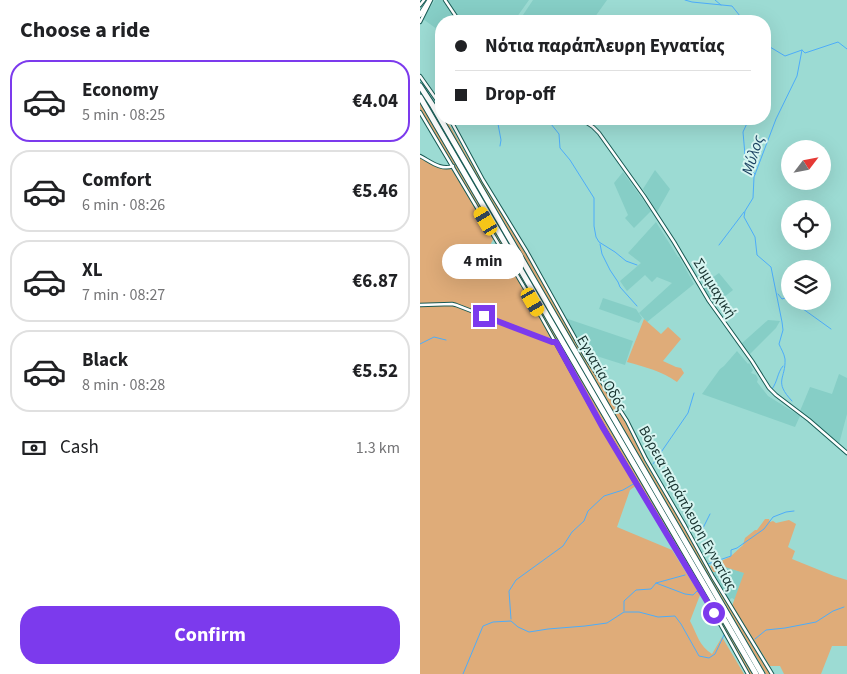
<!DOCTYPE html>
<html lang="en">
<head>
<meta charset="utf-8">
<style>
  body { margin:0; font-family:"Source Sans 3",sans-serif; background:#f6f6f6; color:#202124; height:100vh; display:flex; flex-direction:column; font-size:19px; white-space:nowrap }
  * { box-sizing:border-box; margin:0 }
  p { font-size:16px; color:#757577 }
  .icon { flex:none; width:28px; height:28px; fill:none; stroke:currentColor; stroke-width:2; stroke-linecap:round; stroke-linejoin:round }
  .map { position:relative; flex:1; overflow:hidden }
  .details { display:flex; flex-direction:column; background:#fff; width:420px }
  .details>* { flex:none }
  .top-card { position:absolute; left:15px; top:15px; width:336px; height:110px; border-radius:20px; box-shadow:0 5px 20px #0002; display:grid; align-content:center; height:110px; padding:0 20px; background:#fff }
  .needle { width:32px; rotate:58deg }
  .buttons { position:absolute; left:361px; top:140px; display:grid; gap:10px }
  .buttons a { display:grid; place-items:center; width:50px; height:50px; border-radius:50%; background:#fff; box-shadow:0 5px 20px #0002; font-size:25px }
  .end { position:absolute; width:22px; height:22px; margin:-11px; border:6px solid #7c3aed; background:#fff; box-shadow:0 0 0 2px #fff }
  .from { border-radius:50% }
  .bubble { position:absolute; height:35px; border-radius:18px; background:#fff; box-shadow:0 5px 20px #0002; font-size:16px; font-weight:700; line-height:35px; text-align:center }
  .car { position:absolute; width:15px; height:30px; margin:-15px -8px; border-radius:6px; box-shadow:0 0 4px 1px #0007; background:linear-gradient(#f5c518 24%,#345 0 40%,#f5c518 0 76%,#345 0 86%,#f5c518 0) }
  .top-card b { display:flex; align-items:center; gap:18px; height:48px; font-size:19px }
  .top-card b+b { border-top:1px solid #e0e0e0 }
  .top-card i { width:12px; height:12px; background:#202124 }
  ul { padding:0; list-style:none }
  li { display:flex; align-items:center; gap:15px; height:82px; margin:0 10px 8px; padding:0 10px; border:2px solid #e0e0e0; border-radius:20px }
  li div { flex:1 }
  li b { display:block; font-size:19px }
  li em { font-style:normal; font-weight:700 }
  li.active { border-color:#7c3aed }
  li>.icon { width:45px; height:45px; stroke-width:1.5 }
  h2 { padding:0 20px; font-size:22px; line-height:60px }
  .pay { display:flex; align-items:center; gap:12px; height:55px; padding:0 20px; font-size:19px }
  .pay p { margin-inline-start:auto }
  .button { display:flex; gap:10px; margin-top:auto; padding:10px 20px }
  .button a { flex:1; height:58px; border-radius:20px; background:#7c3aed; color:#fff; font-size:20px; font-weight:700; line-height:58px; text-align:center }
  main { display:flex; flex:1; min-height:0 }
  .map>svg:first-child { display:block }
  .built { fill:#86cec6 }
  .green { fill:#dfac79 }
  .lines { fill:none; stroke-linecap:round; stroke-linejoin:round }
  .stream { stroke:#4dacfa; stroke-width:1 }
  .minor-casing { stroke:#185a54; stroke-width:4.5 }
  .major-casing { stroke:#185a54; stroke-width:5.5 }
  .highway-casing { stroke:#185a54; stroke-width:7 }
  .minor { stroke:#fff; stroke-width:2.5 }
  .major { stroke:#fff; stroke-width:4 }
  .highway { stroke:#fff; stroke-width:5 }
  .route { stroke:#7c3aed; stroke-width:6 }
  .labels { text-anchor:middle; stroke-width:4; stroke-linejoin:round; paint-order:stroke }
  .street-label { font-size:15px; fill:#16302d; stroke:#d7f5f1 }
  .water-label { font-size:16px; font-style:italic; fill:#1c4262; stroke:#d7f5f1 }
</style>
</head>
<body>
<main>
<section class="details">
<h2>Choose a ride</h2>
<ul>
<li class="active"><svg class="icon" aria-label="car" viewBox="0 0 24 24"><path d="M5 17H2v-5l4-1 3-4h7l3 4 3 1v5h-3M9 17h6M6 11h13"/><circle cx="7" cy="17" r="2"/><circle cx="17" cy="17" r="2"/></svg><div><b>Economy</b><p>5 min · 08:25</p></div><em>€4.04</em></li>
<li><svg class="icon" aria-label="car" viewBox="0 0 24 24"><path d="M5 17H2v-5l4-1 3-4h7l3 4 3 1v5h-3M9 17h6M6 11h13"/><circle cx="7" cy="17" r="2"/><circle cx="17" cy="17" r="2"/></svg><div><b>Comfort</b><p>6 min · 08:26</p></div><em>€5.46</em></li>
<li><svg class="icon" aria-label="car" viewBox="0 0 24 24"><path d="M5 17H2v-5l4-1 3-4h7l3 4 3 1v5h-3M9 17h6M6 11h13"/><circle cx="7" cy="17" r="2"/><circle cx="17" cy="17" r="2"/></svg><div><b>XL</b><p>7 min · 08:27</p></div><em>€6.87</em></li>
<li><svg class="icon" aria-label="car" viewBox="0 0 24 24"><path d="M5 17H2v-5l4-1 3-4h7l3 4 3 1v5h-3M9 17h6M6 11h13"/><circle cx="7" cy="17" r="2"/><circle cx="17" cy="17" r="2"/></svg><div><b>Black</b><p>8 min · 08:28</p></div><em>€5.52</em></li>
</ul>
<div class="pay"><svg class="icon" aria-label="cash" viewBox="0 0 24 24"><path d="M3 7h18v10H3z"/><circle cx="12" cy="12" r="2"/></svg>Cash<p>1.3 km</p></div>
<div class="button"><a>Confirm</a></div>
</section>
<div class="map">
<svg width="427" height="674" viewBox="0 0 427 674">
  <rect width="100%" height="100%" fill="#9cdbd3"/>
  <g class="built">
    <path d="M15,0H22L37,21H21V32L3,19Z"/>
    <path d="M27,0H109L94,21H88L80,16L76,21H41Z"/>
    <path d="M113,0H187L172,21H99Z"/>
    <path d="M235,170L250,189L237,212L223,189Z"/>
    <path d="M203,172L231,211L214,228L205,218L208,215L194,183Z"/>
    <path d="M236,222L258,257H259L274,284L227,322L219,313L252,283L237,277L232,282L225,275L207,291L200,281L221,263L208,253Z"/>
    <path d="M299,273L313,290L294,305L282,285Z"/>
    <path d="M183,298L216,309L222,318L219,323L179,309Z"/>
    <path d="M145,318L213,341L205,365L167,353Z"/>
    <path d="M348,320L360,321L356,328L329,355L321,344Z"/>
    <path d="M317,351L328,364L329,363L333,370L331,373L336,375L338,379L337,382L348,396L380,416L375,427L282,394L300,369L304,366Z"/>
    <path d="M419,374L427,378V414L419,444L380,411L390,387L412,394Z"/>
    <path d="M299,566H303L325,573L315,600L312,598L309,600L293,572Z"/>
  </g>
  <g class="green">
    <path d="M0,101L334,674H329L206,461L177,414L109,292L0,109Z"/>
    <path d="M22,119H26L68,192L103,248L164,357L204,419L226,464L261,522L319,623L350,674H346Z"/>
    <path d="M0,158L22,169H31L36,175L74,238L60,263L95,274L125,326L177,419L217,485L210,490L197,527L252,550L280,595L270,621C277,634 279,646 292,654L302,637L324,674H0Z"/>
    <path d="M224,319L241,334L248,327L261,339L243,361L256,367L261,368L264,373L257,382C242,371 225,367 207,362Z"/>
    <path d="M345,519H349L350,522L353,521L356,523L369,520L376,524L368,547L375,551L372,559L414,576L427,580V646H412L401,674H364L360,666H350L312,606L324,573L302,566H299L295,572H293L290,566L310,557L323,545L325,538L335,530H337Z"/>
  </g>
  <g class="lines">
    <g class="stream">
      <path d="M265,0L272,2L312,6L324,21"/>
      <path d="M295,0L301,5"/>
      <path d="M345,44L365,56L382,50L385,53L418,42L427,49"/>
      <path d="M63,119L76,124L85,119"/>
      <path d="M115,119H127L139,134L140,148L150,160L174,198V226L176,237L179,242L195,252L206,261L217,265"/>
      <path d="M329,119L323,132L325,155L329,168L335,174"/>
      <path d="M78,124L81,140L80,146"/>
      <path d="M180,244L182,254L190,270L198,282L200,287L217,306"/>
      <path d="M299,245L324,212"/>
      <path d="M358,294L362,299L365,298L370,300"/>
      <path d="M372,301L411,329"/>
      <path d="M0,344L14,337L26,340"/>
      <path d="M352,389C358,381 357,373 363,366"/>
      <path d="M372,401C353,381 366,379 365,359C364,353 361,349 359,344L363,330L362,322L351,267L337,255L335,237L324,217L325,211L333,198L334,177L356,119L377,76L382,50"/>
      <path d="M233,464L268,413L274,393"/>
      <path d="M281,532L290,514"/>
      <path d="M288,564L311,556V550L317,548L344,529L353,517L366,512L374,511"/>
      <path d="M236,583L265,594L273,595L277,591L281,594"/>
      <path d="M204,611V601L216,590L231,589L236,583L265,575"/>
      <path d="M91,619L89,591L96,580L143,546L152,532L164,521L168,511L184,496L203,490L215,483"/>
      <path d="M335,639L346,630L365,628L396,622L413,611L424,607"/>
      <path d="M43,674L63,626L73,622L91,621L98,627L109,632L128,629L165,626L187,623L204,612H219L238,617L255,616L261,624L279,656L289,658L295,654L304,635"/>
    </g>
    <defs>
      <g id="minor">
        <path d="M25,0L39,21"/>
        <path d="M0,5L4,0"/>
        <path d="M0,22L11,0"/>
        <path d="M0,76L21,106"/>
        <path d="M0,112L113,302L173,410L294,613L328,674"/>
        <path d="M30,119L63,180L107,252L164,354L207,421L226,459L265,526L293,577L352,674"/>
        <path d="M161,119L173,127L179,133L224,196L254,242L289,301L332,361L349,388L356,395L389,420L427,453"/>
        <path d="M0,156C10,161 21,171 33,166"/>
        <path d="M0,305L32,304L36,305L132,342H136"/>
      </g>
      <path id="major" d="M0,15L9,1"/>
      <g id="highway">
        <path d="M0,86L13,106L342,674"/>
        <path d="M0,97L336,674"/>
      </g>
    </defs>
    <use href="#minor" class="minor-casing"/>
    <use href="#major" class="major-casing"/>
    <use href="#highway" class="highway-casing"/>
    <use href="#minor" class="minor"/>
    <use href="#major" class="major"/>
    <use href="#highway" class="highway"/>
  </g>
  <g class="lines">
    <path class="route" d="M64,316L132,342H136L183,428L294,613"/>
  </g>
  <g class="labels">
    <g class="street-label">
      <text transform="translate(295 288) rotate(58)" y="5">Συμμαχική</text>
      <text transform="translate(182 373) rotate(60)" y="5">Εγνατία Οδός</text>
      <text transform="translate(268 508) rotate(61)" y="5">Βόρεια παράπλευρη Εγνατίας</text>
    </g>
    <g class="water-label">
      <text transform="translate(332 155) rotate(-72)" y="6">Μύλος</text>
    </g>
  </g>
</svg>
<div class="buttons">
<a><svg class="needle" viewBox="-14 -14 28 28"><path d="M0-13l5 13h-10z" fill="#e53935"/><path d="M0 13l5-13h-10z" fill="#757577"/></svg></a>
<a><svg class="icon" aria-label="locate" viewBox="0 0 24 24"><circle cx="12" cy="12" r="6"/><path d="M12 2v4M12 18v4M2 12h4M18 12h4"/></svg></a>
<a><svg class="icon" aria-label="layers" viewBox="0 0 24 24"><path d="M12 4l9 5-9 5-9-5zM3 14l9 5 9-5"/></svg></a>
</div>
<i class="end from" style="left:294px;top:613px"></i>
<i class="end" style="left:64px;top:316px"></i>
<div class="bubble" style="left:22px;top:244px;width:82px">4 min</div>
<i class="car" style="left:66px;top:221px;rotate:329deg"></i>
<i class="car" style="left:113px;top:302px;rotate:150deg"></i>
<div class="top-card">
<b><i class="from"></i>Νότια παράπλευρη Εγνατίας</b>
<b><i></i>Drop-off</b>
</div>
</div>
</main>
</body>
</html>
